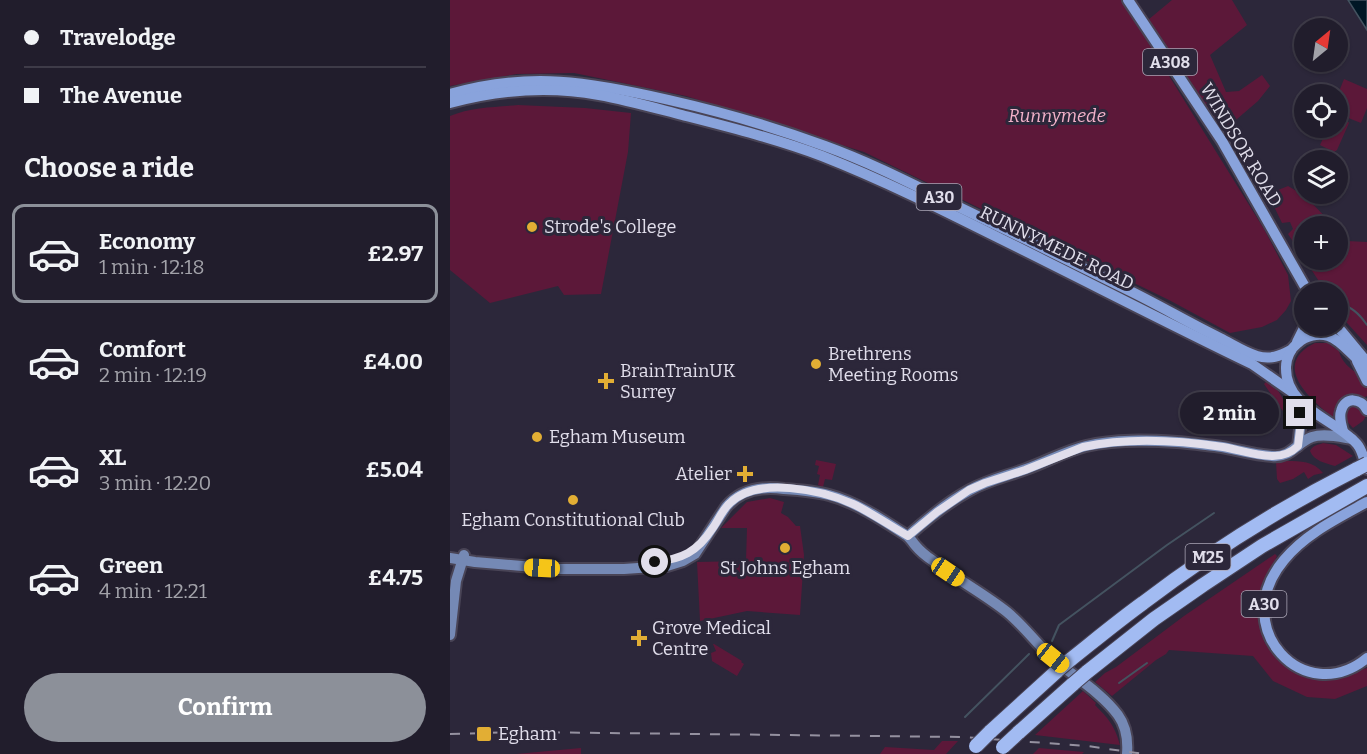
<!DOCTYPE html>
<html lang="en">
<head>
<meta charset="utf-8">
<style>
  body { margin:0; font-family:Bitter,serif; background:#2d2a38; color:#f1f3f6; height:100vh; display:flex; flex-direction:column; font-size:22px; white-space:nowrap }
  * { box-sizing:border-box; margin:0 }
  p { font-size:20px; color:#a2a2a9 }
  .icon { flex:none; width:33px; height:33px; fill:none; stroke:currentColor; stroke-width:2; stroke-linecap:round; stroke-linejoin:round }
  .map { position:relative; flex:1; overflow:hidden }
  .sheet { display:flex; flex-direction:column; background:#211d2c; width:450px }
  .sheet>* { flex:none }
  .guide { display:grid; align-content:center; height:132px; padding:0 24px; background:#211d2c }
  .needle { width:39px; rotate:29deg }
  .buttons { position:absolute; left:844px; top:18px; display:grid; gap:12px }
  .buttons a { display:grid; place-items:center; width:54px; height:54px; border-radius:50%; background:#211d2c; box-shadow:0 2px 4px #0004,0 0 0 2px #3e3b48; font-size:30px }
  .end { position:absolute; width:27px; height:27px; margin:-14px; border:8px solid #e1deeb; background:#111; box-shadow:0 0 0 3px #111 }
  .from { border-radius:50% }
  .bubble { position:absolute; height:42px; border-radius:21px; background:#211d2c; box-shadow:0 2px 4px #0004,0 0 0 2px #3e3b48; font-size:20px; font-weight:700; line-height:42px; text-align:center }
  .car { position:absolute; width:18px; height:36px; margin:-18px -9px; border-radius:8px; box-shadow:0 0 4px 2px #0007; background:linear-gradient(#f5c518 24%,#345 0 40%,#f5c518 0 76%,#345 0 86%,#f5c518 0) }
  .guide b { display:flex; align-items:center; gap:21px; height:57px; font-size:22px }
  .guide b+b { border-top:2px solid #3e3b48 }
  .guide i { width:15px; height:15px; background:#f1f3f6 }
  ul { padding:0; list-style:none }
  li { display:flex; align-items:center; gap:18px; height:99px; margin:0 12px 9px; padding:0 12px; border:3px solid transparent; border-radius:12px }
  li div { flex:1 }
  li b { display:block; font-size:22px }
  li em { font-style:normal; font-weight:700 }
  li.selected { border-color:#8c9099 }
  li>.icon { width:54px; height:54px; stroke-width:1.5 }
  h2 { padding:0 24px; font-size:27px; line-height:72px }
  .action { display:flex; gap:12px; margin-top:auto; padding:12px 24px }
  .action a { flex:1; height:69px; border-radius:36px; background:#8c9099; color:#fff; font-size:24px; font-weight:700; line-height:69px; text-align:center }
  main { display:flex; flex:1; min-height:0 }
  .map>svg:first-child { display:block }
  .green { fill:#5c1839 }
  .water { fill:#001725; stroke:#445360; stroke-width:1.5 }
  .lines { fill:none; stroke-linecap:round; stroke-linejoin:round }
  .stream { stroke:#445360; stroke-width:2 }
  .secondary-casing { stroke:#494456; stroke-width:14 }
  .primary-casing { stroke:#494456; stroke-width:14 }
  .highway-casing { stroke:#494456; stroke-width:16 }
  .secondary { stroke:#7589b5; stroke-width:10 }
  .primary { stroke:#89a3dc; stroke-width:10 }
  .highway { stroke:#a2bbf2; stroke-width:14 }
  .rail { stroke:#9591a0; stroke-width:2; stroke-dasharray:10 10; stroke-linecap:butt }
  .highway-bridge-casing { stroke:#494456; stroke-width:16; stroke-linecap:butt }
  .highway-bridge { stroke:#a2bbf2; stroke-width:14 }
  .route { stroke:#e1deeb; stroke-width:8 }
  .poi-dot { fill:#e2ae34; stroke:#2c273a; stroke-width:2 }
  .labels { text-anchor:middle; stroke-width:6; stroke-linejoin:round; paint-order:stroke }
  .shield { fill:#2c273a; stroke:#aba7b6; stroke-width:1.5 }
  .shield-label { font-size:16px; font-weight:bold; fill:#e1deeb }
  .park-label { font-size:18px; font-style:italic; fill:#f3b2ca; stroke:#2c273a }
  .street-label { font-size:18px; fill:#e1deeb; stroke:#2c273a }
  .poi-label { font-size:18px; fill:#e1deeb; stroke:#2c273a; text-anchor:start }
</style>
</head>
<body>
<main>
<section class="sheet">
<div class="guide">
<b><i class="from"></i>Travelodge</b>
<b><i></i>The Avenue</b>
</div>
<h2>Choose a ride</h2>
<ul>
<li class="selected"><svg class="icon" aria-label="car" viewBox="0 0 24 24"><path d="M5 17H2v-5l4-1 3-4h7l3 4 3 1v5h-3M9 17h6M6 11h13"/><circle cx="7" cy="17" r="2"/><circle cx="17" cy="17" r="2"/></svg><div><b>Economy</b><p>1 min · 12:18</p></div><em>£2.97</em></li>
<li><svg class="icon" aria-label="car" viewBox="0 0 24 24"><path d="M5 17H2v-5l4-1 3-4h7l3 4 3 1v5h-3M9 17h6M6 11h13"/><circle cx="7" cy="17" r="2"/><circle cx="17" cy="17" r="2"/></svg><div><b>Comfort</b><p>2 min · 12:19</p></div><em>£4.00</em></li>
<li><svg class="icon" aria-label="car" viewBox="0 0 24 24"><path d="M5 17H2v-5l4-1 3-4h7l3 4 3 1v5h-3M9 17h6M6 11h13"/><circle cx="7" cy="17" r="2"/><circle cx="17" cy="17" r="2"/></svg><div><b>XL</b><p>3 min · 12:20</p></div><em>£5.04</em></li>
<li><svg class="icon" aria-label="car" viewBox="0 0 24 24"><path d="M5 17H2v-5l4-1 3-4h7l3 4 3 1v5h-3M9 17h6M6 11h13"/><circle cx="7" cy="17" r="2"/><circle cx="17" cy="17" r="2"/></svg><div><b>Green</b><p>4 min · 12:21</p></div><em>£4.75</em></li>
</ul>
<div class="action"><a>Confirm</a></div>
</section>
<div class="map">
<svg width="917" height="754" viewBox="0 0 917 754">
  <rect width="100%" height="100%" fill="#2c273a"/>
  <g class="green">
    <path d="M0,0H672L814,229L838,275L841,301L836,310L827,320L812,327L780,333L719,300L414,152L236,96L124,73L67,74L0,86Z"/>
    <path d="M722,0H782L797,25L760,55L776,92L789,91L812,75L820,86L808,101L773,131L698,20Z"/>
    <path d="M894,79L917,89V108L911,123L888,114V94Z"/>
    <path d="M68,105L135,108L181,113L178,152L151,294L114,295L108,286L40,303L0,270V116C21,107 45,107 68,105Z"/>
    <path d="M888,116L897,120L899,123L887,150L884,152L870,145L878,128H888Z"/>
    <path d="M838,186L855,196L884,226H855V260H888V231L897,241L917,242V345L888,313V292H876L838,234L843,229L840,222L832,223L818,194Z"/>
    <path d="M865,343H878L889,351C891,361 900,370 910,374L917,386V396L913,398L905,396C893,402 886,402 883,417C859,399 821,364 865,343Z"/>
    <path d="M818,380L829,392L845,421C831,413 823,396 814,384Z"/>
    <path d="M903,405C910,406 914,409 916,416L913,421L903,428C894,419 891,413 903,405Z"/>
    <path d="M873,443L886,445L903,456L885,466C875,463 864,461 860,451C863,445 868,445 873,443Z"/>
    <path d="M366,460L386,464L382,480L375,479L373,487L368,485L370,475L367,474L369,466L365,465Z"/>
    <path d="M837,461C851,461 863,461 873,473L864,475L858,479L854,472L843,479L830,483L827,479L826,462Z"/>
    <path d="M320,498L334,502L331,513L338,517L346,526H350L354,555L350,615L297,611L250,621L247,562L296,561L297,528H271L297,502Z"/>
    <path d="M825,554L827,556L805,602L815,643L838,666L859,676L885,677L917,668V686L885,699L857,697L823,681L803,656L719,650L716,654L706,660L662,696L645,682L655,673L666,667L734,616Z"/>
    <path d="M263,644H264L292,661L291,662L294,664L287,676L262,661L261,653L266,651Z"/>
    <path d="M633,691L646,703L645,705C658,718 665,726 670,745L585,735Z"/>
    <path d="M492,741H508L496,754H430L435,747L484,750Z"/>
    <path d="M131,748V754H66Z"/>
    <path d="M589,748L634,752L632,754H583Z"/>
  </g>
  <path class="water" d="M898,0H917V30Z"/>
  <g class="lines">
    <g class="stream">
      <path d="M888,302C902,308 908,312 917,325"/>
      <path d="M602,641L609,625L717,545L764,513"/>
      <path d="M669,683L697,663"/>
      <path d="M515,717L579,654"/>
    </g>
    <defs>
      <g id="secondary">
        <path d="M848,446L850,429L849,401"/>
        <path d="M458,536C477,519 498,502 520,490C538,480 557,476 576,469C596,462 615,451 636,446C665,439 697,440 727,442C742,443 757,445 772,447C788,450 805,455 822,456C841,458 846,443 862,437C874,433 890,437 902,439"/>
        <path d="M0,558L25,562L106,569H174L217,566L233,561L245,554L276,507C291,489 312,486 334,489C349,490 364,491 379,495C406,502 433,520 456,535C460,538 462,541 465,545C470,551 476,556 482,560C506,579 533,593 557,612C574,626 586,643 602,658C623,676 651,692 668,715C676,726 678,741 677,754"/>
        <path d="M0,635L6,581L14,555"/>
      </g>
      <g id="primary">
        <path d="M678,0L772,141L858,292"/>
        <path d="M0,94C79,71 141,82 219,100C272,112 324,127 375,146C422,163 466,186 511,208C567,235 622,262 678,290C709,305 739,323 770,338C782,344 794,352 807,356C820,360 830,356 841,350"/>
        <path d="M0,103C48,90 99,86 149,95C177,100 205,108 232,115C279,127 327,139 372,156C433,180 491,209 549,238C634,280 717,323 802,364L842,392"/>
        <path d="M887,326L917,362"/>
        <path d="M847,342L855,326"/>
        <path d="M907,361L917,381"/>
        <path d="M917,367C904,359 892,340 878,336C868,333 856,336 848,343C841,348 836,358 836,367C835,408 884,418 907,444C913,451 914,461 917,469"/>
        <path d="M893,431C891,424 889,417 891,411C895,396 911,398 917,410"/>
        <path d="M917,502C888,518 855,534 834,560C777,628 855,709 917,658"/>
      </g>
      <g id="highway">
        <path d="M620,660C644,641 668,621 693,603C760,552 832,507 907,469"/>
        <path d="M637,672L704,619L753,585L812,546L917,486"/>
        <path d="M540,732L607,671"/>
        <path d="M568,733L623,684"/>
      </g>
    </defs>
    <use href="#secondary" class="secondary-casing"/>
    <use href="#primary" class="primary-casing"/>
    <use href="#highway" class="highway-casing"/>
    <use href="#secondary" class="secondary"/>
    <use href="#primary" class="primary"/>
    <use href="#highway" class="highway"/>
    <path class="rail" d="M0,734L70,732L512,737L637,746L694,754"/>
    <defs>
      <g id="highway-bridge">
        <path d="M907,469L917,464"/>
        <path d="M607,671L620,660"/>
        <path d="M623,684L637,672"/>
        <path d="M526,746L540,732"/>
        <path d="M553,747L568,733"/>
      </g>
    </defs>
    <use href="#highway-bridge" class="highway-bridge-casing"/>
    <use href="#highway-bridge" class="highway-bridge"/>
  </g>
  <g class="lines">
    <path class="route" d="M205,562C232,559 247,552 262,529C268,521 272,510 280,503C307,476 372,490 403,504C422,513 440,526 458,536L487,512L519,490L535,483L575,470L633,447C679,437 727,440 773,447C789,450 807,456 823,456C834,456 841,453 848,446L850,429V413"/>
  </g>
  <g class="poi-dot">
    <circle cx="82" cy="227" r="6"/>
    <circle cx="366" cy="364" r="6"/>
    <path d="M153 372h6v6h6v6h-6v6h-6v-6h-6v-6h6z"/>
    <circle cx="87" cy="437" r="6"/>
    <path d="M292 465h6v6h6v6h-6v6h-6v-6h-6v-6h6z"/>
    <circle cx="123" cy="500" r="6"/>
    <circle cx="335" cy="548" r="6"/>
    <path d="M186 629h6v6h6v6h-6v6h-6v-6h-6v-6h6z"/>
    <rect x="26" y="726" width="16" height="16" rx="3"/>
  </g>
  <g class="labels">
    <g class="shield">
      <rect x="693" y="49" width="54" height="26" rx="4.5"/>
      <rect x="466.5" y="184" width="45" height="26" rx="4.5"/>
      <rect x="735.5" y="544" width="45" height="26" rx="4.5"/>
      <rect x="791.5" y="591" width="45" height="26" rx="4.5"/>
    </g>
    <g class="shield-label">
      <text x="720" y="68">A308</text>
      <text x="489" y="203">A30</text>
      <text x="758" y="563">M25</text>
      <text x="814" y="610">A30</text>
    </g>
    <g class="park-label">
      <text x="607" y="122">Runnymede</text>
    </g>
    <g class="street-label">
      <text transform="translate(791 145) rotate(59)" y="6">WINDSOR ROAD</text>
      <text transform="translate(607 248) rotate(26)" y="6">RUNNYMEDE ROAD</text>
    </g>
    <g class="poi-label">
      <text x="94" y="233">Strode's College</text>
      <text x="378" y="360">Brethrens<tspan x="378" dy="21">Meeting Rooms</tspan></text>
      <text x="170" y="377">BrainTrainUK<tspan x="170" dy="21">Surrey</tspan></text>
      <text x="99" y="443">Egham Museum</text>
      <text x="282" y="480" text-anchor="end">Atelier</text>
      <text x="123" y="526" text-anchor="middle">Egham Constitutional Club</text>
      <text x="335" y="574" text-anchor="middle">St Johns Egham</text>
      <text x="202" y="634">Grove Medical<tspan x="202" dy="21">Centre</tspan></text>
      <text x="48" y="740">Egham</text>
    </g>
  </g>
</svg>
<div class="buttons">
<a><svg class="needle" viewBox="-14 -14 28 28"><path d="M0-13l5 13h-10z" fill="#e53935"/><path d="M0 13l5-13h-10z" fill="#a2a2a9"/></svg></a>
<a><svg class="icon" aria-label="locate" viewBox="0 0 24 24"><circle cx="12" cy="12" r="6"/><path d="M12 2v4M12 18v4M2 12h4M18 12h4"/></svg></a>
<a><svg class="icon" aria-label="layers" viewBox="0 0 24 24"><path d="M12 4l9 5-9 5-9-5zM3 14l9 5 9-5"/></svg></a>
<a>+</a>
<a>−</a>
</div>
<i class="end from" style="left:205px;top:562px"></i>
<i class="end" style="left:850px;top:413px"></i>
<div class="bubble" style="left:730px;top:392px;width:99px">2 min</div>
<i class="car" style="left:92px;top:568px;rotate:273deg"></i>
<i class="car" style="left:498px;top:572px;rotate:124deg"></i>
<i class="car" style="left:603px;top:658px;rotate:129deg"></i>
</div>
</main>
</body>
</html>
